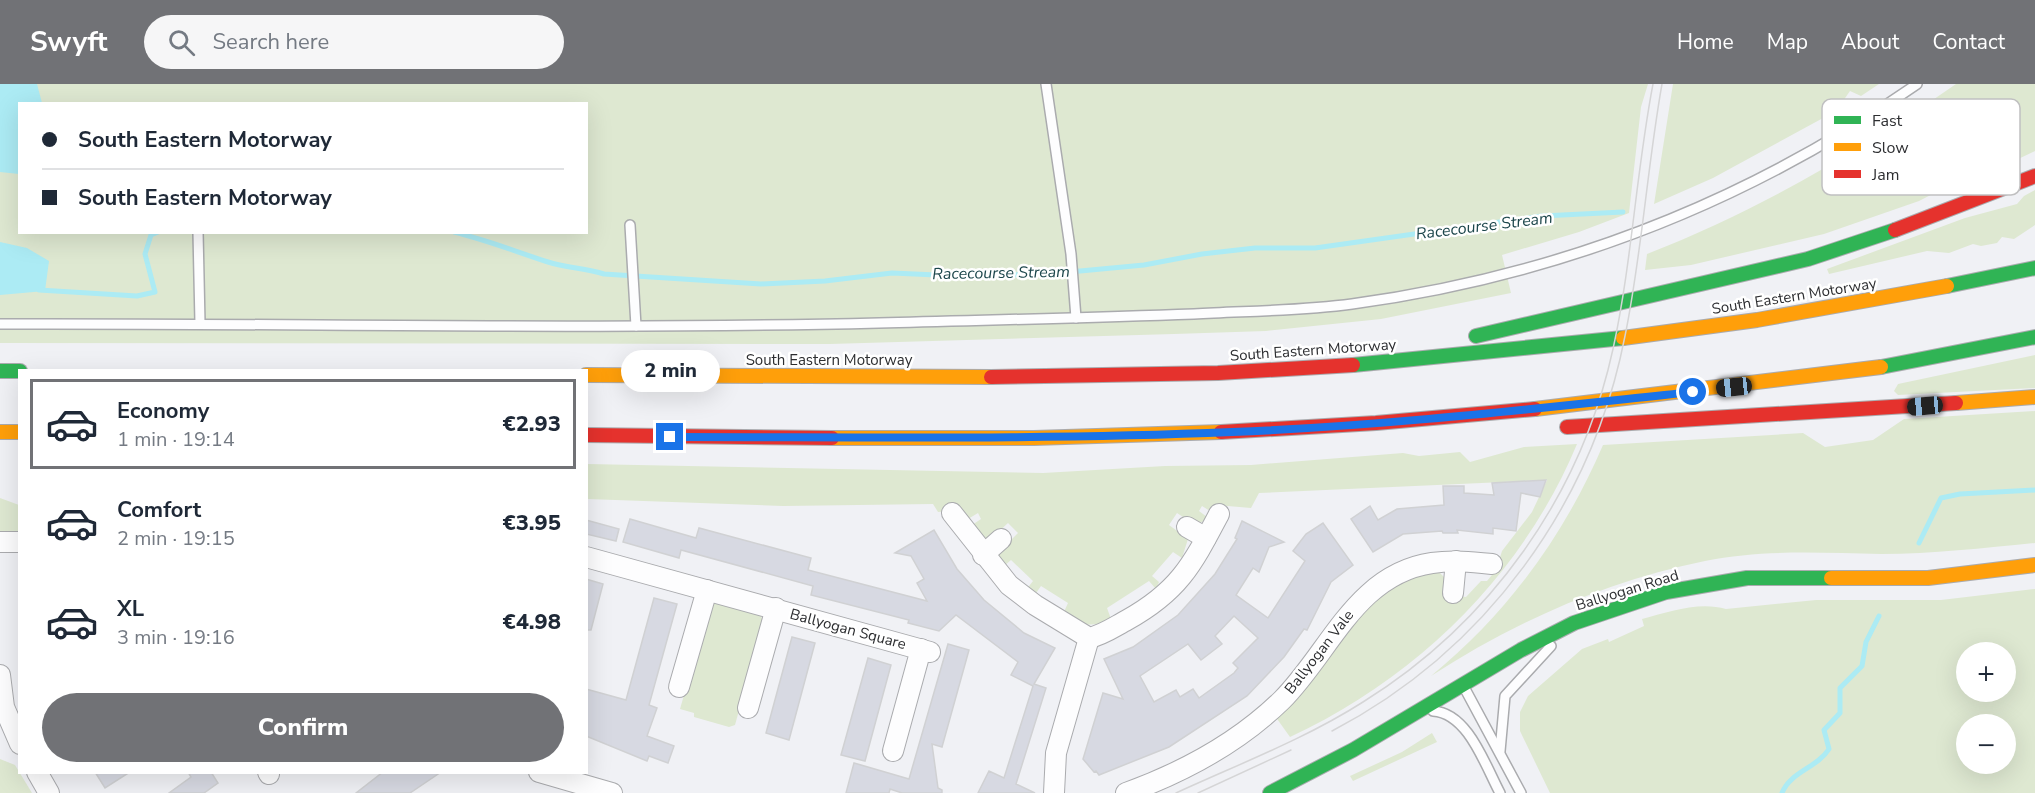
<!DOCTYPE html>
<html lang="en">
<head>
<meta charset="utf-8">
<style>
  body { margin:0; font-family:"Nunito Sans",sans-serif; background:#f6f6f7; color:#1f2937; height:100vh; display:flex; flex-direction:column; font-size:22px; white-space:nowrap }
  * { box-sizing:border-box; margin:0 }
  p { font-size:20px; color:#747a83 }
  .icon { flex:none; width:33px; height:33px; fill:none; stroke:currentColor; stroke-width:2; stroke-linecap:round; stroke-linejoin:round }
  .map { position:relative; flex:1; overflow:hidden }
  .panel { position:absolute; left:18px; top:285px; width:570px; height:405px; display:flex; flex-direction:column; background:#fff; border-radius:0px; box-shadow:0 6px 24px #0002 }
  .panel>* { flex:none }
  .hud { position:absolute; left:18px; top:18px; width:570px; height:132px; border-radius:0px; box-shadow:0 6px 24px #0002; display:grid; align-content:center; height:132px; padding:0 24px; background:#fff }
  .fabs { position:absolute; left:1956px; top:558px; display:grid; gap:12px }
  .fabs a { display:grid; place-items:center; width:60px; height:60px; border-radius:50%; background:#fff; box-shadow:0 6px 24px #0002; font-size:30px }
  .end { position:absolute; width:27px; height:27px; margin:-14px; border:8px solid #1a73e8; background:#fff; box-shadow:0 0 0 3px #fff }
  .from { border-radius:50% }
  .bubble { position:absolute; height:42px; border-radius:21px; background:#fff; box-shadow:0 6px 24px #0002; font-size:20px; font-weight:800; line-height:42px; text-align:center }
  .car { position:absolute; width:18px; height:36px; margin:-18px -9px; border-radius:8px; box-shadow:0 0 4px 2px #0007; background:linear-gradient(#222 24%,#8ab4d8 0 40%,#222 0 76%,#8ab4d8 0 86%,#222 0) }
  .hud b { display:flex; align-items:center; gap:21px; height:57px; font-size:22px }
  .hud b+b { border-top:2px solid #e0e1e3 }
  .hud i { width:15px; height:15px; background:#1f2937 }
  ul { padding:10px 0 0; list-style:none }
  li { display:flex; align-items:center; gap:18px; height:90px; margin:0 12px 9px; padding:0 12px; border:3px solid transparent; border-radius:0px }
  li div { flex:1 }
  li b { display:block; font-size:22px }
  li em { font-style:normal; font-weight:800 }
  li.on { border-color:#717276 }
  li>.icon { width:54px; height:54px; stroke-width:1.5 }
  .cta { display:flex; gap:12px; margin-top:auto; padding:12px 24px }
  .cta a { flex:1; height:69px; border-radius:36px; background:#717276; color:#fff; font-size:24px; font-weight:800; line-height:69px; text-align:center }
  header { display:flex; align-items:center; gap:36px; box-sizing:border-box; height:84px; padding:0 30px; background:#717276; color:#fff }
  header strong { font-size:28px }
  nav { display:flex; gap:33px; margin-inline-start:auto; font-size:21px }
  .search { width:420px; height:54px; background:#f6f6f7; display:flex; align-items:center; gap:15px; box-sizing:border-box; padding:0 21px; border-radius:33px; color:#747a83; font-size:22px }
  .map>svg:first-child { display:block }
  .green { fill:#dee8d1; fill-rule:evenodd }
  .water { fill:#acebf4 }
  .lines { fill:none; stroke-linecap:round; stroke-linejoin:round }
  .stream { stroke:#acebf4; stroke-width:5 }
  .building { fill:#d7d9e2; stroke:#d0d1d3; stroke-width:1.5; fill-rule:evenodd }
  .lane-casing { stroke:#aaabae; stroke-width:12 }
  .street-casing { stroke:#aaabae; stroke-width:22 }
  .fast-casing { stroke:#aaabae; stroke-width:16 }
  .slow-casing { stroke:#aaabae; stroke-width:16 }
  .jam-casing { stroke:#aaabae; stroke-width:16 }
  .lane { stroke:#fdfdfe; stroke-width:9 }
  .street { stroke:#fdfdfe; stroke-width:20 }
  .fast { stroke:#30b455; stroke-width:14 }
  .slow { stroke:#ff9f0a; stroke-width:14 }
  .jam { stroke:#e5322d; stroke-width:14 }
  .tram { stroke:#d5d5d6; stroke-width:1.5 }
  .route { stroke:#1a73e8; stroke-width:8 }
  .labels { text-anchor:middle; stroke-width:5; stroke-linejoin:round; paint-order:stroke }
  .street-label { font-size:15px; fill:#2d2e31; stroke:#fff }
  .water-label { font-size:16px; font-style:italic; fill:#1c464b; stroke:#fff }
  .key { fill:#fff; stroke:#c0c0c1; stroke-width:1.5 }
  .key-label { font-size:16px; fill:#2d2e31 }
</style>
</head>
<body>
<header>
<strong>Swyft</strong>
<div class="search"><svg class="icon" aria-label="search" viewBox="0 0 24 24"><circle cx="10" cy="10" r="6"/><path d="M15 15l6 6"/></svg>Search here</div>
<nav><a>Home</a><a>Map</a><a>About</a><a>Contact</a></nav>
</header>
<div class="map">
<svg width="2035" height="709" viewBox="0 0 2035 709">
  <rect width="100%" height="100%" fill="#f0f1f5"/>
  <g class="green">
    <path d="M0,0H1648L1641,23L1629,129L1579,148L1502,171L1511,209L1381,235L1266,247L1174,250L830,260L0,259ZM20,20H586V148H20Z"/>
    <path d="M1673,0H1879L1861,12L1850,7L1836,27L1713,94L1654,120Z"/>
    <path d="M1956,0H2035V67L2014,77L1989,81L1919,117L1824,150L1691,181L1645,186L1647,170C1760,126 1856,69 1956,0Z"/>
    <path d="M2035,106V141L2014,155L2002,153L1997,159L1981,162L1973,160L1949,169L1927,167L1829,190L1827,185L1965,134L2017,120L2024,112Z"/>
    <path d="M2035,271V304L1898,311L1894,307L1898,300Z"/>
    <path d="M2035,327V459C1984,464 1933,470 1881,470C1822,469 1763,465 1705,477C1606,497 1515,538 1431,592C1507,530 1564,452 1603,361L1803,349L1825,363L1873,356L1904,335Z"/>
    <path d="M1577,360C1523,490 1417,594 1290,653L1275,632L1369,518L1409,493L1437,486L1446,495V511L1466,513L1481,497H1487L1496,486L1502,467L1532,428L1547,396L1259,409L1251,424L1216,421L1210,427L1202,422L1199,427L1207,433L1202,438L1192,439L1177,429L1169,441L1188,455L1182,474L1173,468L1152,492L1159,498L1156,505L1149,497L1107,524L1111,535C1091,544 1081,542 1063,530L1068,519L1041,502L1034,512L1026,506L1033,497L1011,476L1004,482L995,472L1018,449L1008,439L994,452L982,455L972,441L981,435L978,429L968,435L962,426L938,428L933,420L783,422L587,415V380L1043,389L1165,382L1251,381L1403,369L1419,372L1460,368L1470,378L1524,363Z"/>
    <path d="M0,414L19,421V448L0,447Z"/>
    <path d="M2035,505V709H1550L1520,647V628L1528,612L1582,565L1608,555L1609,558L1644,542L1642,535C1668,528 1699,517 1726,525L1816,516H1941ZM1966,568H2006V608H1966ZM1966,640H2006V680H1966Z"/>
    <path d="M718,516L760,528L763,539L735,641L729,643L694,633V629L680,625L709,524Z"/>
    <path d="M1432,649L1437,658L1353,697L1350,692L1402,668Z"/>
    <path d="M0,675L15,681L32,709H0Z"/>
  </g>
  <g class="water">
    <path d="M0,0H37L42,19L20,20L19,90L0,88Z"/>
    <path d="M0,158L27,164L49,177L45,207L0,211Z"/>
  </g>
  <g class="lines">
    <g class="stream">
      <path d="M454,148C487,156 517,168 548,178C566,184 585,184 604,190L761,200L825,197L892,189L959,192L1048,190L1144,181L1202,170L1255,164H1315L1542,132L1623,128"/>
      <path d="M39,206L137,212L155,208L145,170L151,151L158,148"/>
      <path d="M1919,459L1941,414L1960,410L2035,406"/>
      <path d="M1782,709C1790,688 1817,684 1829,665L1824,646L1840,629V604L1862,582L1866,558L1879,532"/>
    </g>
  </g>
  <g class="building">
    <path d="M1546,396L1540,413L1521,409L1516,447L1493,444V450L1457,446L1458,449H1443L1442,447L1403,450L1373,468L1351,435L1370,422L1378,436L1397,425L1444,421L1443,402H1464V409L1494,411L1492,399Z"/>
    <path d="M630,435L696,454L699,444L811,474L808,486L927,517L917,499L924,495L911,472L895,469L934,446L957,485L984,516L1024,549L1055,564L1034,600L1046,604L1016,700L1035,709H978L989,687L1004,694L1033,602L1011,591L1018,578L956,531L939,547L908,539L909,536L811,511L813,502L681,466L679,474L623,458Z"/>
    <path d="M586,436L619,445L616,457L586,450Z"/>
    <path d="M1242,437L1284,458L1269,463L1259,488L1253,484L1236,511L1268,534L1305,477L1293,467L1306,450L1323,439L1353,481L1331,498L1307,546L1304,545L1284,573L1247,612L1169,663L1099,691L1096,687L1094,688L1083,675L1103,609L1123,615L1104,575L1133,563L1178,531L1215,490L1237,455L1235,454ZM1234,532L1258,554L1233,579L1238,584L1234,589L1199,614L1193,605L1180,613L1176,606L1154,618L1140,592L1188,560L1201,576L1222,560L1215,552Z"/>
    <path d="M586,495L603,500L591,546H586Z"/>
    <path d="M654,514L677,520L649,621L657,624L647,652L674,662L668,679L649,672L647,677L586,652V605L626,616Z"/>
    <path d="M792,553L815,559L789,656L766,649Z"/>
    <path d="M948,560L969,566L942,663L932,660L938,704L942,706V709H902L890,705L889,709H846L854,679L909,695Z"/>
    <path d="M868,574L891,581L865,677L841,671Z"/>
    <path d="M95,688H130L105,704Z"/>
    <path d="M188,688H211L218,699L204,709H169L191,693Z"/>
    <path d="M383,688H441L410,709H356Z"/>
  </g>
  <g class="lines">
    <defs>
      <g id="lane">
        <path d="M1046,0L1071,170L1076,234"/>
        <path d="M630,141L636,242"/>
        <path d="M198,148L200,239"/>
        <path d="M0,240C293,239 586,246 879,239C984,236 1089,234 1194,230C1247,227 1300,227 1352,220C1557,192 1747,119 1917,0"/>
        <path d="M1464,603L1521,709"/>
        <path d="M1433,627C1468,629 1485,681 1500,709"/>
        <path d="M1500,667L1505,612L1551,562"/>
      </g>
      <g id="street">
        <path d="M952,429L1009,501L1035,521L1089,554C1103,551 1114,543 1127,536C1179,507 1192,481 1219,430"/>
        <path d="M1187,443L1206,454"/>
        <path d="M0,458H20"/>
        <path d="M983,471L1001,455"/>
        <path d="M586,473L930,568"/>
        <path d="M1453,509L1456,477"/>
        <path d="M0,591L4,623L20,660"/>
        <path d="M679,603L707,506"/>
        <path d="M748,624L776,524"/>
        <path d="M893,667L921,565"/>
        <path d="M37,688L49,709"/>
        <path d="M268,688L269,690"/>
        <path d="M539,688L612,709"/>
        <path d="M1054,709L1056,669L1089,554"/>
        <path d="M1126,709C1184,688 1238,659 1282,616C1330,568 1356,490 1432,479C1452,476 1472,478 1492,480"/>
      </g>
      <g id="fast">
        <path d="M1947,202L2035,184"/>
        <path d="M1476,252L1808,175L1895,146"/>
        <path d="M1353,281L1623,254"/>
        <path d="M1881,283L2035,253"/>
        <path d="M0,287H20"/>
        <path d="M1270,709L1353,666L1521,566L1574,539L1666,508L1747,494H1831"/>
      </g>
      <g id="slow">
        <path d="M1623,254L1757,236L1947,202"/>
        <path d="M586,291L991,293"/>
        <path d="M1956,319L2035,313"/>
        <path d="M1535,325L1881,283"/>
        <path d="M0,348H20"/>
        <path d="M832,354H1034L1221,348"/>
        <path d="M1831,494H1928L2035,481"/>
      </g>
      <g id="jam">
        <path d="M1895,146L2035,92"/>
        <path d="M991,293L1218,289L1353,281"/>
        <path d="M1567,343L1956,319"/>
        <path d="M1221,348L1376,339L1535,325"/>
        <path d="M586,351L832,354"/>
      </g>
    </defs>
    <use href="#lane" class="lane-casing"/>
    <use href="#street" class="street-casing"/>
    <use href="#fast" class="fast-casing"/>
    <use href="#slow" class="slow-casing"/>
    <use href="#jam" class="jam-casing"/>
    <use href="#lane" class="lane"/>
    <use href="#street" class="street"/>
    <use href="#fast" class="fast"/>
    <use href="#slow" class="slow"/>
    <use href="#jam" class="jam"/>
    <g class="tram">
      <path d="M1332,647C1485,567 1592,421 1625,252C1642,169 1647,84 1662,0"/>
      <path d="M1176,709C1239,680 1305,655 1363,618C1490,539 1581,412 1613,265C1632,178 1636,88 1653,0"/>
      <path d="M1198,709L1291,666"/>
    </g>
  </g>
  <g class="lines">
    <path class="route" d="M670,353C858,353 1045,356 1232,348C1386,342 1539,324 1693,308"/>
  </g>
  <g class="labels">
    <g class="street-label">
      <text transform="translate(1794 212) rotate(-9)" y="5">South Eastern Motorway</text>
      <text transform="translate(1313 266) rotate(-4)" y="5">South Eastern Motorway</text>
      <text x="829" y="281">South Eastern Motorway</text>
      <text transform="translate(1627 506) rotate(-17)" y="5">Ballyogan Road</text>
      <text transform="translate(848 545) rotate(15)" y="5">Ballyogan Square</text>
      <text transform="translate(1319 568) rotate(-52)" y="5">Ballyogan Vale</text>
    </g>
    <g class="water-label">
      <text transform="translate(1484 141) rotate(-7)" y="6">Racecourse Stream</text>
      <text transform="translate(1001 188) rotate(-1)" y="6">Racecourse Stream</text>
    </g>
  </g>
  <rect x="1822" y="15" width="198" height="96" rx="9" class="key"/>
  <rect x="1834" y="32" width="27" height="8" fill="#30b455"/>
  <rect x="1834" y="59" width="27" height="8" fill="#ff9f0a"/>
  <rect x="1834" y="86" width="27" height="8" fill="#e5322d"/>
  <g class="key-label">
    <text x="1872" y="42">Fast</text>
    <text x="1872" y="69">Slow</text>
    <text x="1872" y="96">Jam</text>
  </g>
</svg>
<div class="fabs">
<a>+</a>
<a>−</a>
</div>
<i class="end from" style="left:1693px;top:308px"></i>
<i class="end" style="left:670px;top:353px"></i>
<div class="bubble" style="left:621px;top:266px;width:99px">2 min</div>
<i class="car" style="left:1734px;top:303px;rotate:264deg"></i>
<i class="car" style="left:1925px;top:322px;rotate:265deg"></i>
<div class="hud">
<b><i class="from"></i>South Eastern Motorway</b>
<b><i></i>South Eastern Motorway</b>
</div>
<section class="panel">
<ul>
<li class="on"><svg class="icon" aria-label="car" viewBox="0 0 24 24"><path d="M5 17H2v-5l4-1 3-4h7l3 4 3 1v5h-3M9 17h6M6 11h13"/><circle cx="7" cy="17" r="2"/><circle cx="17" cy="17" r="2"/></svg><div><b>Economy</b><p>1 min · 19:14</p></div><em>€2.93</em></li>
<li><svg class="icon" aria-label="car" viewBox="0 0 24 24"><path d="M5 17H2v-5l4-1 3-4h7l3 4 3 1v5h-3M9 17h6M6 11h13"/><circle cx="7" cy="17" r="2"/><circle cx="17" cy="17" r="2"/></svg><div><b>Comfort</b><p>2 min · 19:15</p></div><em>€3.95</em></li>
<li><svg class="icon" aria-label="car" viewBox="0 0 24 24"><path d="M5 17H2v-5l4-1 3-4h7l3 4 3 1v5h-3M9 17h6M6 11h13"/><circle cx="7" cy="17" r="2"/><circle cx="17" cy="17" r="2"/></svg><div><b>XL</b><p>3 min · 19:16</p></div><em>€4.98</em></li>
</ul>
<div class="cta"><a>Confirm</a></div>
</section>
</div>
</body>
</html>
